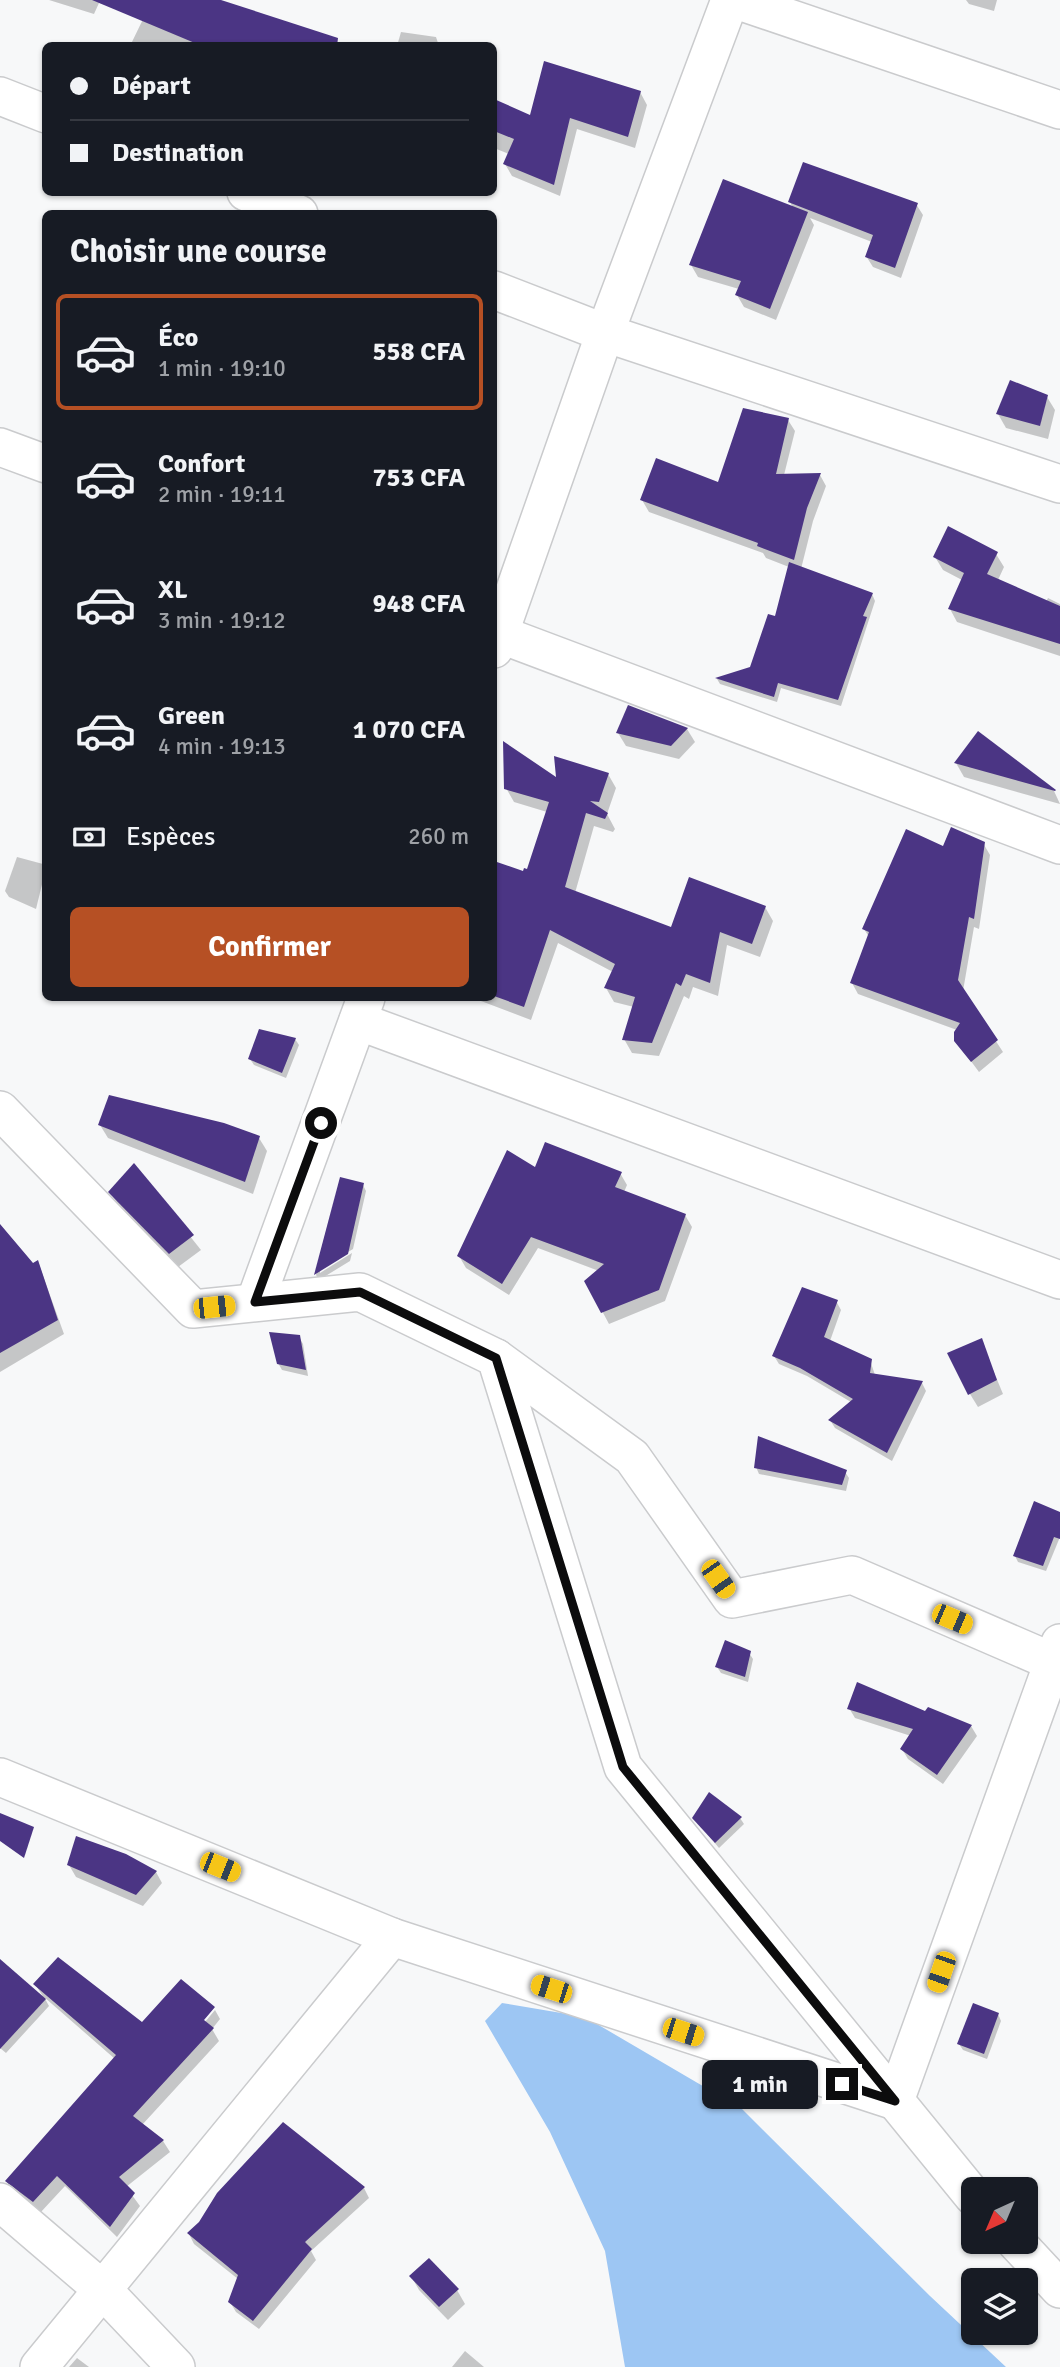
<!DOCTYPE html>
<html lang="fr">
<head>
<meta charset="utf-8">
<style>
  body { margin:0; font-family:Signika,sans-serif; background:#242831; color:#f1f3f6; height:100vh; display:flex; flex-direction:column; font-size:26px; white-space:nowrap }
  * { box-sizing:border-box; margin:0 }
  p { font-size:23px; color:#9ea1a6 }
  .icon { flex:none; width:38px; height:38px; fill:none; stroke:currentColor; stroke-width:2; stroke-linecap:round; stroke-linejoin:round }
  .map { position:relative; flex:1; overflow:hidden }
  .side { position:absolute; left:42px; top:210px; width:455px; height:791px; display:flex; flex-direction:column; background:#171b24; border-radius:10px; box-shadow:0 2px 5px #0004 }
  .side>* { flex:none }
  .top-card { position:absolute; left:42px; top:42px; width:455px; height:154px; border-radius:10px; box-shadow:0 2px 5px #0004; display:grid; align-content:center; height:154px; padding:0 28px; background:#171b24 }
  .needle { width:46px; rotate:224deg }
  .controls { position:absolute; left:961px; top:2177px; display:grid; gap:14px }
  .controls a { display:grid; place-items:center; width:77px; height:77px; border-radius:10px; background:#171b24; box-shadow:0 2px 5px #0004; font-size:35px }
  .end { position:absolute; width:32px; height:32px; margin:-16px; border:9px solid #0c0c0d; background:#fff; box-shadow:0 0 0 4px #fff }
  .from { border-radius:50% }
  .bubble { position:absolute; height:49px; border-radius:10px; background:#171b24; box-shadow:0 2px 5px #0004; font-size:23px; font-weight:700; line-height:49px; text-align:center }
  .car { position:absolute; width:21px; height:42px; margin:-21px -10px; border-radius:9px; box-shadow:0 0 5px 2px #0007; background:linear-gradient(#f5c518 24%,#345 0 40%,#f5c518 0 76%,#345 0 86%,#f5c518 0) }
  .top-card b { display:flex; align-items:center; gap:24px; height:66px; font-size:26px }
  .top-card b+b { border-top:2px solid #363941 }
  .top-card i { width:18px; height:18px; background:#f1f3f6 }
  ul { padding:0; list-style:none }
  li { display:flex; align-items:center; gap:21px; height:116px; margin:0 14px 10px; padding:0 14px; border:4px solid transparent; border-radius:10px }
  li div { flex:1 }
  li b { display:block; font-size:26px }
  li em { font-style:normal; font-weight:700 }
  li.current { border-color:#b65024 }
  li>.icon { width:63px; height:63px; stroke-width:1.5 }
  h2 { padding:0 28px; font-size:32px; line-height:84px }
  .pay { display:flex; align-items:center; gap:18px; height:77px; padding:0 28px; font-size:26px }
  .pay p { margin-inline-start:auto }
  .cta { display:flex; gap:14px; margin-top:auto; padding:14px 28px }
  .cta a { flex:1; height:80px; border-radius:10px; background:#b65024; color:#fff; font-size:28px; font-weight:700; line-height:80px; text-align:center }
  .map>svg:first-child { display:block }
  .water { fill:#9dc6f3 }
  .shadow { fill:#0003 }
  .building { fill:#4b3584 }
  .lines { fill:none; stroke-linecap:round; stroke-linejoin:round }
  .minor-casing { stroke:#cacbcd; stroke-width:40 }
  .minor { stroke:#fff; stroke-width:37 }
  .route { stroke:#0c0c0d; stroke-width:9 }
</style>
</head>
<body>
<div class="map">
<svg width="1060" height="2367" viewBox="0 0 1060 2367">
  <rect width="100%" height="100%" fill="#f7f8f9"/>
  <path class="water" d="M502,2003L585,2017L742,2109L930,2296L1006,2367H625L605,2251L550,2132L485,2021Z"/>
  <g class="shadow">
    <path d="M49,0H202L289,46H182L173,42L172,46H130L147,11L99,3L94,14Z"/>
    <path d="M966,0H997L994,11L969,4Z"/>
    <path d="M401,32L436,37L439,46H397Z"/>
    <path d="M640,92L647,105L635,148L577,129L560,196L512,176L505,164L509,154L494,148V101L531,117Z"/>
    <path d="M790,202L916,204L923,215L901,278L873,267L866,256L872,242L810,218L814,225L776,320L744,307L737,295L739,289L698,277L691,265L793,208Z"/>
    <path d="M1047,397L1055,410L1048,439L1006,428L998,414Z"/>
    <path d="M788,420L795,431L784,475H820L826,486L813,521L801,569L872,594L875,601L841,706L781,688L777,702L720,684L717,679L751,668L776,618L789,567L766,558L763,553L649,512L642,500L720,484Z"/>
    <path d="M996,554L1004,567L998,580L1046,602L1048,598L1060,604V656L957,622L950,609L962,580L943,570L935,557Z"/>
    <path d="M629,707L687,729L695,742L679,759L626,746L618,733Z"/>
    <path d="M979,734L1054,791L1060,804L964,777L956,763Z"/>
    <path d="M608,774L616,788L607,814L615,829L613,832L594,826L575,893L672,930L765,907L773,921L760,957L727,945L718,996L693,987L689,999L684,996L659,1056L632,1053L624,1039L634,1007L614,1002L606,988L613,972L558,943L531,1020L473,998H494V863L524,874L529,872L547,812L514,802L506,788Z"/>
    <path d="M983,843L990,855L979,929L974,927L963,991L1003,1052L979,1072L956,1041L957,1030L858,994L852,983L869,937L864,929L944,848Z"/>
    <path d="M17,857L43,864L46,868L36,909L9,897L5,891Z"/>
    <path d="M295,1039L299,1045L286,1078L254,1065L250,1059Z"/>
    <path d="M100,1125L259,1138L267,1151L253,1194L108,1138Z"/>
    <path d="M134,1166L201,1250L178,1267L118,1205L111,1192Z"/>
    <path d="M536,1169L620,1173L627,1185L624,1192L685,1215L692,1227L665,1301L609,1324L586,1281L599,1271L538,1248L509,1295L466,1268L459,1256Z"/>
    <path d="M341,1180L363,1185L366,1191L353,1249L320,1269V1273L352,1253L350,1261L319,1280L316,1275Z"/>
    <path d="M38,1262L64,1334L0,1372V1283Z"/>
    <path d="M836,1301L841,1310L830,1341L870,1360L875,1375L922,1383L926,1391L892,1461L835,1428L830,1420L851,1402L807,1376L779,1364L774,1356Z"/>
    <path d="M299,1337L303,1344L308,1376L282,1370L278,1363Z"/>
    <path d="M981,1341L1003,1394L978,1407L970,1394Z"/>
    <path d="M756,1467L845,1472L849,1478L846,1491L759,1474Z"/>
    <path d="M1060,1514V1537L1046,1571L1018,1562L1015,1556Z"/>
    <path d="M749,1653L753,1659L748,1682L721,1673L717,1667Z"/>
    <path d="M849,1708L926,1714L971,1726L977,1736L943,1784L908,1759L902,1749L911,1736L855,1718Z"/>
    <path d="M694,1818H740L744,1824L719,1848Z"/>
    <path d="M69,1865L156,1872L162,1883L143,1906L76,1877Z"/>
    <path d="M0,1973L44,1998L35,1984L142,2025L214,2008L198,2026L200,2028L215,2010L220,2019L212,2029L219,2041L142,2125L163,2141L170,2152L126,2187L140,2206L117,2237L65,2186L40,2213L14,2193L7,2182L115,2059L44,1997L49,2006L6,2053L0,2048Z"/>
    <path d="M998,2014L1001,2021L987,2059L963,2050L959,2044Z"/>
    <path d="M364,2188L369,2198L311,2251L316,2260L259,2329L236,2312L230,2302L238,2279L194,2244L189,2234Z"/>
    <path d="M411,2276L457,2290L465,2304L448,2320L419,2290Z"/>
    <path d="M465,2351L484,2367H452Z"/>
    <path d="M77,2358L89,2367H69Z"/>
  </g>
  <g class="building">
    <path d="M92,0H221L338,38L337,46H202Z"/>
    <path d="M544,61L641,91L628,137L570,118L554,185L503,164L514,139L494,131V99L530,115Z"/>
    <path d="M803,162L918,203L895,268L865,257L873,235L788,202Z"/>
    <path d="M723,179L808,212L770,309L735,295L741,281L689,265Z"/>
    <path d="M1010,380L1048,395L1040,426L996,414Z"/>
    <path d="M743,408L789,418L776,474L821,473L807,508L794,560L757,546L758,543L640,500L656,458L718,482Z"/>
    <path d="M948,526L998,552L987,574L1060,606V644L948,609L964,573L933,557Z"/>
    <path d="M789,562L873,593L863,616L867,617L838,700L778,683L774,697L715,678L750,667L768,614L775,616Z"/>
    <path d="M628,705L688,728L671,746L616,733Z"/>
    <path d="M978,731L1056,790L1055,791L954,763Z"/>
    <path d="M503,741L556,777L554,756L609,773L599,802L590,801L608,813L605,819L586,813L565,887L671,927L689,877L766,906L752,944L720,932L710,983L686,974L681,986L676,983L652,1043L622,1040L635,997L604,988L615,964L550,930L524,1007L494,996V861L523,871L524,868L527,869L549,802L504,789Z"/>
    <path d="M951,827L985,842L974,919L969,917L958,980L998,1040L971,1062L954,1041V1032L960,1023L850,983L869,932L862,929L906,829L943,846Z"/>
    <path d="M259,1029L296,1038L282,1073L248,1059Z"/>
    <path d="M109,1095L224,1123L260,1136L245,1182L98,1125Z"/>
    <path d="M545,1142L622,1172L615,1187L686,1214L659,1290L601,1313L584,1281L604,1264L531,1237L502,1284L457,1256L507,1150L535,1167Z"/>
    <path d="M134,1163L194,1235L169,1254L108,1192Z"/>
    <path d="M340,1177L364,1183L348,1254L314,1275Z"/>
    <path d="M0,1224L33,1263L38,1260L58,1320L0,1353Z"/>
    <path d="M802,1287L838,1300L824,1337L872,1359L870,1373L923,1381L887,1453L828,1420L853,1399L800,1368L772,1356Z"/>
    <path d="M269,1332L300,1335L306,1370L277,1364Z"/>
    <path d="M982,1338L997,1380L968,1395L947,1353Z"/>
    <path d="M758,1436L847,1470L842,1485L754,1468Z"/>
    <path d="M1034,1501L1060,1512V1539L1054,1537L1043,1566L1013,1556Z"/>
    <path d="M725,1640L751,1651L745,1677L715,1667Z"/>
    <path d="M857,1682L925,1711L928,1707L972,1725L937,1775L900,1749L913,1729L847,1709Z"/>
    <path d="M709,1792L742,1817L715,1843L692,1818Z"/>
    <path d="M0,1813L34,1827L24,1858L0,1841Z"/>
    <path d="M76,1836L126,1854L157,1871L136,1895L67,1865Z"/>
    <path d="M58,1957L142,2022L181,1979L215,2007L204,2020L214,2028L133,2116L164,2140L119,2177L135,2193L110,2227L57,2176L33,2202L5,2181L116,2055L33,1984Z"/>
    <path d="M0,1959L46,1999L0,2049Z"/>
    <path d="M973,2003L999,2013L984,2054L957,2044Z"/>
    <path d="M283,2122L365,2187L305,2242L312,2249L253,2321L228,2302L238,2275L187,2233L199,2222L217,2193Z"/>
    <path d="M429,2258L459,2289L439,2307L409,2276Z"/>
  </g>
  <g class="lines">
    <defs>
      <g id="minor">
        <path d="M736,0L1060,110"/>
        <path d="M0,96L46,114"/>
        <path d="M246,192L299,214"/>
        <path d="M494,290L605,333L1060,484"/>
        <path d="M0,447L46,464"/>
        <path d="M494,632L1060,845"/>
        <path d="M494,649L605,333L730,0"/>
        <path d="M358,1021L1060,1280"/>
        <path d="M0,1110L193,1309L360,1292L496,1358L623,1767L973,2196"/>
        <path d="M255,1302L366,998"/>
        <path d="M496,1358L632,1457L732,1599L852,1575L1060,1665"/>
        <path d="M0,1777L392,1937L895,2101L1060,1643"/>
        <path d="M0,2202L103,2290L176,2367"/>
        <path d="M1016,2242L1060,2289"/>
        <path d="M39,2367L392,1937"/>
      </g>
    </defs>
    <use href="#minor" class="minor-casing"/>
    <use href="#minor" class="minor"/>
  </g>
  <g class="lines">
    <path class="route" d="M321,1123L255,1302L360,1292L496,1358L623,1767L895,2101L842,2084"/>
  </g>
</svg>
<div class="controls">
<a><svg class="needle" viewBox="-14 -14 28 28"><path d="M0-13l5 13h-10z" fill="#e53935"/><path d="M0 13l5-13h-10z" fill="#9ea1a6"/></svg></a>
<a><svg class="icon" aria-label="layers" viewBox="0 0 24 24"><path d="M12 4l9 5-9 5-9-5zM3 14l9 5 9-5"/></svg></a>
</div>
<i class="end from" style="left:321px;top:1123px"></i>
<i class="end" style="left:842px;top:2084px"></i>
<div class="bubble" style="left:702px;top:2060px;width:116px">1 min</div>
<i class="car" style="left:214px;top:1307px;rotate:84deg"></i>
<i class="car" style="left:718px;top:1579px;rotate:145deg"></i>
<i class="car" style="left:952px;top:1619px;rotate:113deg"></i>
<i class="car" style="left:220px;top:1867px;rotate:112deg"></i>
<i class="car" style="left:941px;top:1972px;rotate:199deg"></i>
<i class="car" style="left:551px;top:1989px;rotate:288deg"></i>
<i class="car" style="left:683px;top:2032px;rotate:108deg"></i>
<div class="top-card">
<b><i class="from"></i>Départ</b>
<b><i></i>Destination</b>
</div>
<section class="side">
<h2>Choisir une course</h2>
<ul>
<li class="current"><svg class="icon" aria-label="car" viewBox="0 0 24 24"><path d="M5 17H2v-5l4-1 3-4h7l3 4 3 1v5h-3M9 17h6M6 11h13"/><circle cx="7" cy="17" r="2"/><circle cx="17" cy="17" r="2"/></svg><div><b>Éco</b><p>1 min · 19:10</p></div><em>558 CFA</em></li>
<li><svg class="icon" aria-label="car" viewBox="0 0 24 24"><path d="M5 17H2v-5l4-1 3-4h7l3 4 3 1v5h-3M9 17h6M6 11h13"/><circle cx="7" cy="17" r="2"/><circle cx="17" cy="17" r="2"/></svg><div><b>Confort</b><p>2 min · 19:11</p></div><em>753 CFA</em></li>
<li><svg class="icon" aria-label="car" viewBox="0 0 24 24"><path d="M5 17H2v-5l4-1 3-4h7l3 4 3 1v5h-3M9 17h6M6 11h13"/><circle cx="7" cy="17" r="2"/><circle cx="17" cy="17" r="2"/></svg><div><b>XL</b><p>3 min · 19:12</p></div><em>948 CFA</em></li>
<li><svg class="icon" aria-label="car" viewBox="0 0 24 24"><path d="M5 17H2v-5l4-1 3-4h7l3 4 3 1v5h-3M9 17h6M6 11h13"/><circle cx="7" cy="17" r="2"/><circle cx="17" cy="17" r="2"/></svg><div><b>Green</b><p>4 min · 19:13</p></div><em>1 070 CFA</em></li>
</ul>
<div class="pay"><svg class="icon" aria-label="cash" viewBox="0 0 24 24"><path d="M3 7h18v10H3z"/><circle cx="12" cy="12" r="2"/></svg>Espèces<p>260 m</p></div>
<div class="cta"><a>Confirmer</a></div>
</section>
</div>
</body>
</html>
